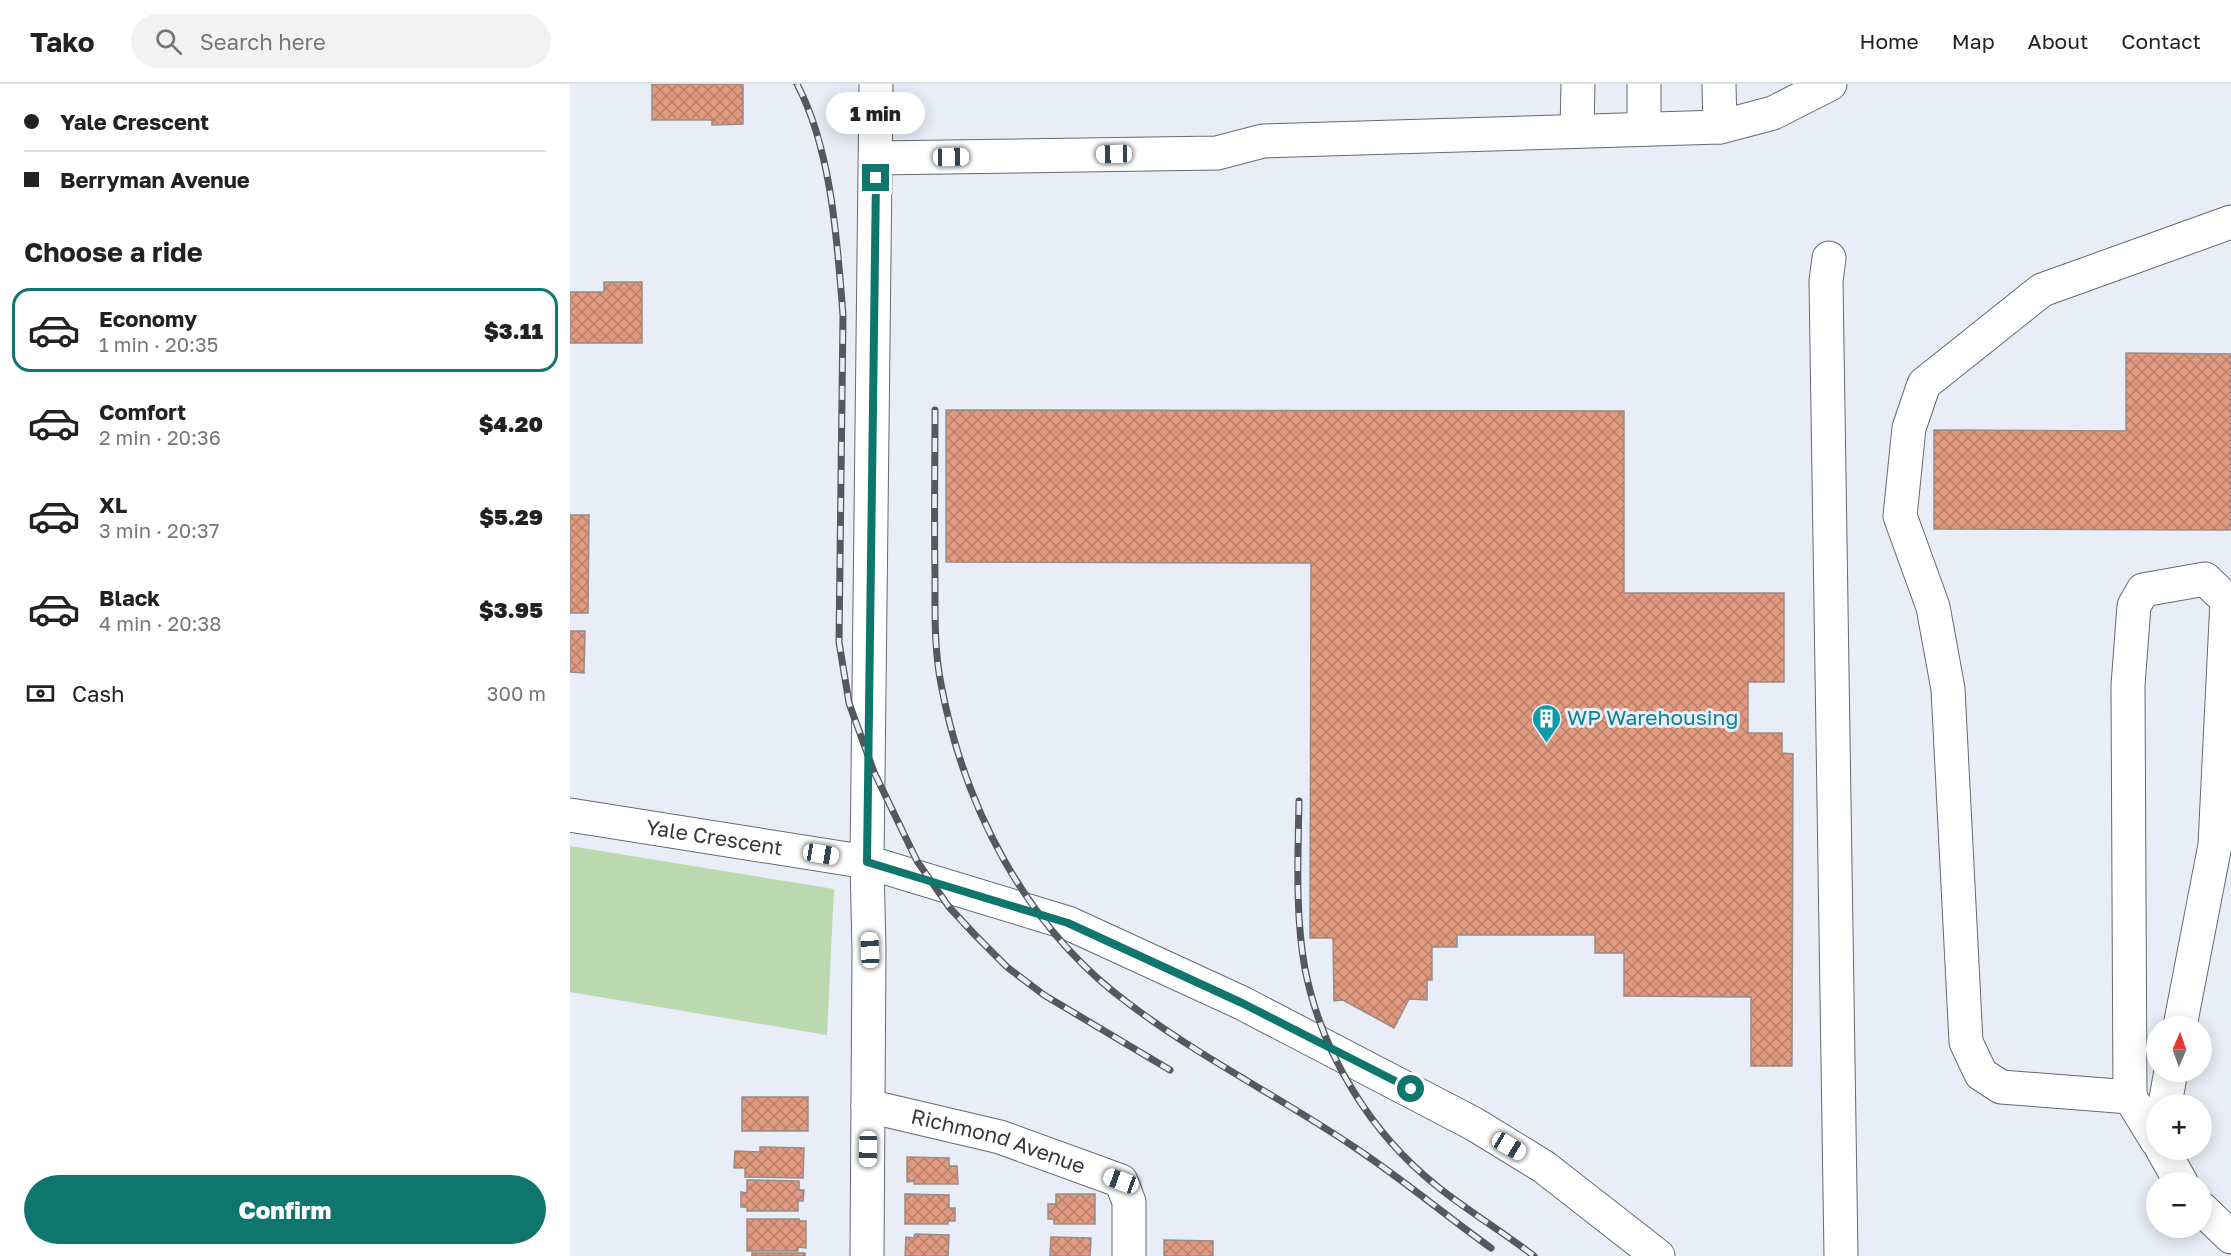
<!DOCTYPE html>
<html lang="en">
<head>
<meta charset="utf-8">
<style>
  body { margin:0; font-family:"Golos Text",sans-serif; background:#f2f2f2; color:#222; height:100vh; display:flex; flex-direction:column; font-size:22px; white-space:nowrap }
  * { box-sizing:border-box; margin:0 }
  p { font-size:20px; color:#767676 }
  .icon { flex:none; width:33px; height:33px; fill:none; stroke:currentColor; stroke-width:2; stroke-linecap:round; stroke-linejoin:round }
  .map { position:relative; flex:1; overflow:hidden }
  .drawer { display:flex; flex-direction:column; background:#fff; width:570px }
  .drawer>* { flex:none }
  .banner { display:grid; align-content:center; height:132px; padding:0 24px; background:#fff }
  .needle { width:39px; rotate:2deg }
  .fabs { position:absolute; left:1576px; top:932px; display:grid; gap:12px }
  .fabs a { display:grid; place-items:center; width:66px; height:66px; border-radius:50%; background:#fff; box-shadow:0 3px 15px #0003; font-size:30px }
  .end { position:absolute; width:27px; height:27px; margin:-14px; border:8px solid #0f766e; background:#fff; box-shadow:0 0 0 3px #fff }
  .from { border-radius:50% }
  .bubble { position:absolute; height:42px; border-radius:21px; background:#fff; box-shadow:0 3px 15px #0003; font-size:20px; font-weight:800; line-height:42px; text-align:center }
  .car { position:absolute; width:18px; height:36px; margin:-18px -9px; border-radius:8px; box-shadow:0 0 4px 2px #0007; background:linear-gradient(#fff 24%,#345 0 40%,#fff 0 76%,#345 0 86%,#fff 0) }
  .banner b { display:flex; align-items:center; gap:21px; height:57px; font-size:22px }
  .banner b+b { border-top:2px solid #e0e0e0 }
  .banner i { width:15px; height:15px; background:#222 }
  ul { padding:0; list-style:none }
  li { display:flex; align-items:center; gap:18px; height:84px; margin:0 12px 9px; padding:0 12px; border:3px solid transparent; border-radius:18px }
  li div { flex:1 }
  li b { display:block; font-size:22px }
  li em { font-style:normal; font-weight:800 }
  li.on { border-color:#0f766e }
  li>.icon { width:54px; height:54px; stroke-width:1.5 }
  h2 { padding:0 24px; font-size:27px; line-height:72px }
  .pay { display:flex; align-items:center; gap:15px; height:66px; padding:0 24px; font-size:22px }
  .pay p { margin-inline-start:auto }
  .button { display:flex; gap:12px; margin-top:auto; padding:12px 24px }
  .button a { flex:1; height:69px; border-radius:36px; background:#0f766e; color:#fff; font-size:24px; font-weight:800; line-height:69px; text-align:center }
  header { display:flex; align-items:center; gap:36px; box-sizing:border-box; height:84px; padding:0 30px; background:#fff; border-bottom:2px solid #e0e0e0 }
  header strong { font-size:28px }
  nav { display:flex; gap:33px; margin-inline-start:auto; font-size:21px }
  .search { width:420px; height:54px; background:#f2f2f2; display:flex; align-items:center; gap:15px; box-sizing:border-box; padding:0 21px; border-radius:33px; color:#767676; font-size:22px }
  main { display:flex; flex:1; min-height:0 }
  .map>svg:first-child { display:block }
  .grass { fill:#bad9af }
  .building { fill:url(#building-cross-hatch); stroke:#968c88; stroke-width:1.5 }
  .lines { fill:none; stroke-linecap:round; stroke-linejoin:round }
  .minor-casing { stroke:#666a72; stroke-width:35 }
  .minor { stroke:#fff; stroke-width:33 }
  .rail-casing { stroke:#55585c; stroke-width:7 }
  .rail { stroke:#e8edf7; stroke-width:4.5; stroke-dasharray:14; stroke-linecap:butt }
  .route { stroke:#0f766e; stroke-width:8 }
  .labels { text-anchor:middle; stroke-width:6; stroke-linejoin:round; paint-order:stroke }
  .culture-label { font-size:21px; fill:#0d838f; stroke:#e8edf7; text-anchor:start }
  .street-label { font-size:21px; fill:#36383b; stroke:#e8edf7 }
</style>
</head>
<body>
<header>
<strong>Tako</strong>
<div class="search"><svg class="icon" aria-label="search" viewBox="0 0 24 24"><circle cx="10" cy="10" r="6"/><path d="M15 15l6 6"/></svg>Search here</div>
<nav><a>Home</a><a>Map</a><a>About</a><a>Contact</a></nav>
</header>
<main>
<section class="drawer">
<div class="banner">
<b><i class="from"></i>Yale Crescent</b>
<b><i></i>Berryman Avenue</b>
</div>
<h2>Choose a ride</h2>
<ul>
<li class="on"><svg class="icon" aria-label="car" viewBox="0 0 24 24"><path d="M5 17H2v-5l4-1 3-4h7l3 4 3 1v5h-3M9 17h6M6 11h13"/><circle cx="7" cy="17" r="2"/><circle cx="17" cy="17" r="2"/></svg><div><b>Economy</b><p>1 min · 20:35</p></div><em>$3.11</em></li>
<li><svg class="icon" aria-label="car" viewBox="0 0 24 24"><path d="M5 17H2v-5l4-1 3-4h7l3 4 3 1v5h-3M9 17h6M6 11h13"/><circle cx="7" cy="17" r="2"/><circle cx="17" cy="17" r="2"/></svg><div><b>Comfort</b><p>2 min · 20:36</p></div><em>$4.20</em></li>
<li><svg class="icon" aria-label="car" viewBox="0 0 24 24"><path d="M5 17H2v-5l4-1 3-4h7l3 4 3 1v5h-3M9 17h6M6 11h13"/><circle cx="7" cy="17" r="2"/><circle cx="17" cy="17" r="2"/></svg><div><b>XL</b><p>3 min · 20:37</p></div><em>$5.29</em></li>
<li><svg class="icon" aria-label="car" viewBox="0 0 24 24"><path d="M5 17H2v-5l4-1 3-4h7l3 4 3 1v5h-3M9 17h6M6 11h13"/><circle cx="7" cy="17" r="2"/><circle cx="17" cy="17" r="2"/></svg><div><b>Black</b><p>4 min · 20:38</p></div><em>$3.95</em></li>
</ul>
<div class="pay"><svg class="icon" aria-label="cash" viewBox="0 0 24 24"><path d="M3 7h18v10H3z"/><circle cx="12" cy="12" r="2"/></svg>Cash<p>300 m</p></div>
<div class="button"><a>Confirm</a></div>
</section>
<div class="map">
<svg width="1661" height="1172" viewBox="0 0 1661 1172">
  <defs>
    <pattern id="building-cross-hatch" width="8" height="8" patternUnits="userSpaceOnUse" patternTransform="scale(1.5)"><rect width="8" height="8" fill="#e19a7f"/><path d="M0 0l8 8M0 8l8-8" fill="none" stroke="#b77f69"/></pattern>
  </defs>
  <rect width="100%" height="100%" fill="#e8edf7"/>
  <path class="grass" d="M0,762L264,805L257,951L0,908Z"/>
  <g class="building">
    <path d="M82,0H173V40L142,41V36H82Z"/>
    <path d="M34,198H72V259H0V208H34Z"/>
    <path d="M1556,269L1661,270V446L1364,445V346L1556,347Z"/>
    <path d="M376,326L1054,327V509H1214V598H1178V649H1212V669L1223,670L1222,982H1181V913L1054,912V869H1025V851H887V863H862V896H857V916L839,915L824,944L773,916L764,917L763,854H740L741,479L376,478Z"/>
    <path d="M0,431H19L18,529H0Z"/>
    <path d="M0,547H15L14,589L0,588Z"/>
    <rect x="172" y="1013" width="66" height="34"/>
    <path d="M190,1063L234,1064L233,1094L175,1093V1084H164L165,1067L190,1068Z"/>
    <path d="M337,1073L379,1074V1082H387L388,1100H344V1097L337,1098Z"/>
    <path d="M177,1096L229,1097V1106H234L233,1117H228V1127H177V1123H171V1108L177,1109Z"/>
    <path d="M335,1110L379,1111V1124H385V1137H378V1140H335Z"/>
    <path d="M486,1110H525V1140H484V1135H478V1120H486Z"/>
    <path d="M177,1135H229V1137H236V1164L228,1163V1167H177Z"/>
    <path d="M345,1150L379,1151L378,1172H335L336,1153L344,1154Z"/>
    <path d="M481,1153L521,1154L520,1172H480Z"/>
    <path d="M594,1156L643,1157V1172H594Z"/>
    <rect x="182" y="1169" width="53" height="3"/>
  </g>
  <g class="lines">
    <defs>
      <g id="minor">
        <path d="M1149,0L1150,43"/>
        <path d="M1074,45V0"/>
        <path d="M1007,47L1008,0"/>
        <path d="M306,74L647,69L693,57L1150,43L1203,29L1260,0"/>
        <path d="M1259,174L1256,197L1271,1172"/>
        <path id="s1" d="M0,731L297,778L498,839L672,919L904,1040L974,1083L1088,1172"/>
        <path d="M1560,1013L1558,601L1564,522L1573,506L1635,495L1657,516L1645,761L1610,942"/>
        <path d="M1595,1020L1601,987"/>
        <path id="s2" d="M298,1022L430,1053L551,1097L559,1118V1172"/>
        <path d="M1587,1057L1560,1013L1431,1003L1411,990L1396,958L1378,605L1363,523L1330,432L1339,344L1354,300L1472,206L1661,138"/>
        <path d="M1592,1065L1611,1098"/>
        <path d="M1632,1125L1661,1153"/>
        <path d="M297,1172L299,866L297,778L306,0"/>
      </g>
    </defs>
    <use href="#minor" class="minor-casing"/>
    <use href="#minor" class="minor"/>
    <defs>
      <g id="rail">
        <path d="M227,0C262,67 267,157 273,231L269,558L279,619L304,688L347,777L379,823L405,851L437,883L474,911L600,986"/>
        <path d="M365,326C365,381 364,436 365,491C365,527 364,564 371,600C394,723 456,844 558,919C629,973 710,1013 784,1063C831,1094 875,1131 921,1164"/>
        <path d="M729,717C728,772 725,830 735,885C752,970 800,1049 868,1103C898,1127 933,1148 964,1172"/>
      </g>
    </defs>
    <use href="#rail" class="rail-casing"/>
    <use href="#rail" class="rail"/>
  </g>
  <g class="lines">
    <path class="route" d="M306,94L297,778L498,839L672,919L841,1005"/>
  </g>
  <defs>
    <symbol id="building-pin" viewBox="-11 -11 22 30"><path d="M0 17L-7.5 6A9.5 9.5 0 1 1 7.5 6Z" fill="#0f9aa8" stroke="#e8edf7"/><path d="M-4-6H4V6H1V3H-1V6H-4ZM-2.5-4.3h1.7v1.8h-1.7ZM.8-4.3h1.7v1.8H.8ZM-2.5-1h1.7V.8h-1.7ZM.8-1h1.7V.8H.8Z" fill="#fff"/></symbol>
  </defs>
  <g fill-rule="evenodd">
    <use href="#building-pin" x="960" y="618" width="33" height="45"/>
  </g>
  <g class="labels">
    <g class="culture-label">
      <text x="997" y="641">WP Warehousing</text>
    </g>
    <g class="street-label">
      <text dy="7" stroke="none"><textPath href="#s1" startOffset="146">Yale Crescent</textPath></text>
      <text dy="7" stroke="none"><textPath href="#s2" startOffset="135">Richmond Avenue</textPath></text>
    </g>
  </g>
</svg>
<div class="fabs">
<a><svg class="needle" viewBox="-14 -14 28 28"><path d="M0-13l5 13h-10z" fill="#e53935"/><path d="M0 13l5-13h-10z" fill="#767676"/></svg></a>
<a>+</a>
<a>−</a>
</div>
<i class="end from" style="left:841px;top:1005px"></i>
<i class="end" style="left:306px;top:94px"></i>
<div class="bubble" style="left:256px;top:8px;width:99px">1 min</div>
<i class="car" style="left:544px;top:70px;rotate:269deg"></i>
<i class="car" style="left:381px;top:73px;rotate:89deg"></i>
<i class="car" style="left:251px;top:770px;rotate:99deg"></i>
<i class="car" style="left:300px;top:866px;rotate:358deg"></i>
<i class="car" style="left:939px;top:1062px;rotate:121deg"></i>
<i class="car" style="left:298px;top:1065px;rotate:181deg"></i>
<i class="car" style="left:551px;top:1097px;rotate:290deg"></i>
</div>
</main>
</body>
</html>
